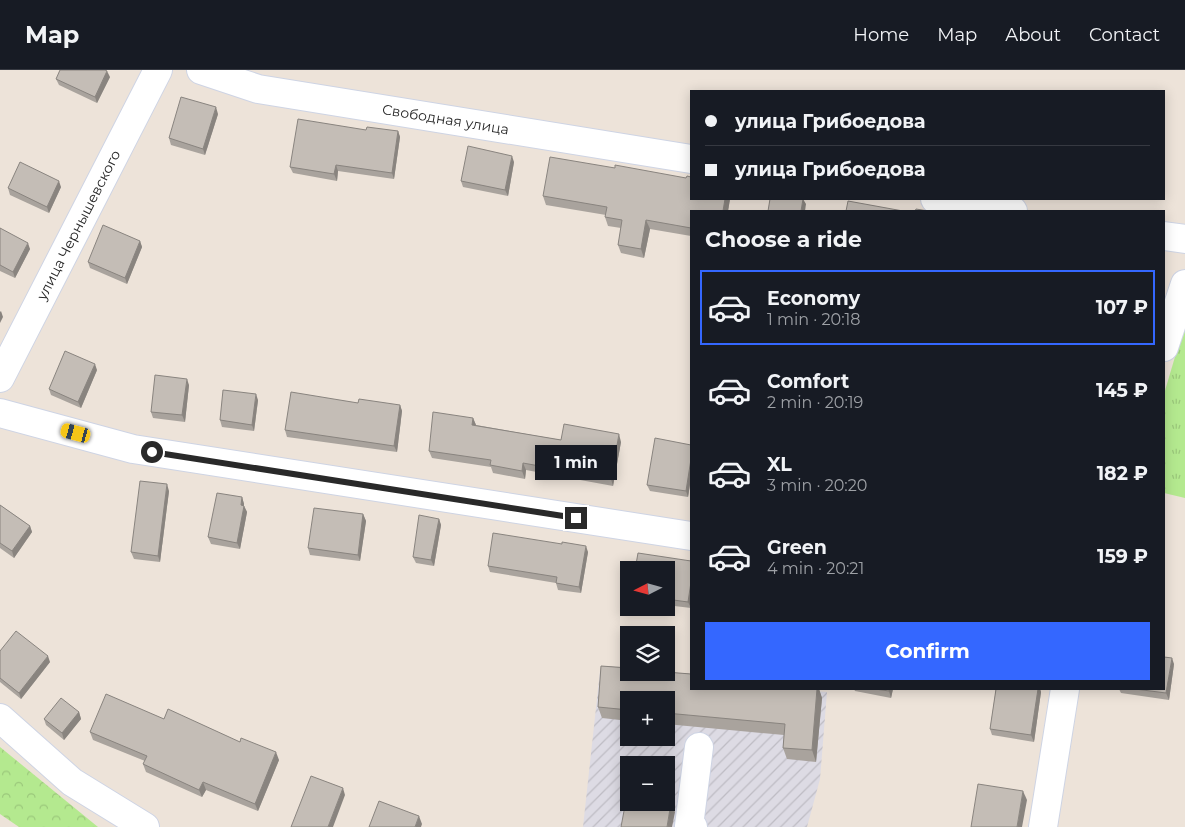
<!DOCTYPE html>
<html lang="en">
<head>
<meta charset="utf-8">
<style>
  body { margin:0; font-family:Montserrat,sans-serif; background:#242831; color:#f1f3f6; height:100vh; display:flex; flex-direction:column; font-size:19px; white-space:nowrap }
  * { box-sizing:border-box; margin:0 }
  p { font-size:16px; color:#9ea1a6 }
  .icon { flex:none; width:28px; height:28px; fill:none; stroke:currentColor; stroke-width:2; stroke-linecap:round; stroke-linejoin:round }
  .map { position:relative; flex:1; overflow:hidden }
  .side { position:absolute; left:690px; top:140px; width:475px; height:480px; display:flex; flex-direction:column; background:#171b24; border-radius:0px; box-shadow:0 2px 12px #0003 }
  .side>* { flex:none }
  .banner { position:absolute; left:690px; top:20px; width:475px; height:110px; border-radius:0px; box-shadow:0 2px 12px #0003; display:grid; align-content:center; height:110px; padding:0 15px; background:#171b24 }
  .needle { width:32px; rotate:264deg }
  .fabs { position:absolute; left:620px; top:491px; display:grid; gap:10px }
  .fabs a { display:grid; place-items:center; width:55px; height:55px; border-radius:0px; background:#171b24; box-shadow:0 2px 12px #0003; font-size:25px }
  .end { position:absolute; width:22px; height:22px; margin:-11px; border:6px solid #292929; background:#fff; box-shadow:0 0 0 2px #fff }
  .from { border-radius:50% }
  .bubble { position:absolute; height:35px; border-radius:0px; background:#171b24; box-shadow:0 2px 12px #0003; font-size:16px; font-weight:700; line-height:35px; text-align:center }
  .car { position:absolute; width:15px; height:30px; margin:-15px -8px; border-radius:6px; box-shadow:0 0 4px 1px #0007; background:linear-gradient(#f5c518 24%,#345 0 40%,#f5c518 0 76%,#345 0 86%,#f5c518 0) }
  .banner b { display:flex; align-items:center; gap:18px; height:48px; font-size:19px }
  .banner b+b { border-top:1px solid #363941 }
  .banner i { width:12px; height:12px; background:#f1f3f6 }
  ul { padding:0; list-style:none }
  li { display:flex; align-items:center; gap:15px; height:75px; margin:0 10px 8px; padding:0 5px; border:2px solid transparent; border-radius:0px }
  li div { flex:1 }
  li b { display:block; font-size:19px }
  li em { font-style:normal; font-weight:700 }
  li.on { border-color:#3467ff }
  li>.icon { width:45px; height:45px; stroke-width:1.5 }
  h2 { padding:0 15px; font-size:22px; line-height:60px }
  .cta { display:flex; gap:10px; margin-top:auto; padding:10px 15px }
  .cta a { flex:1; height:58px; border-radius:0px; background:#3467ff; color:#fff; font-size:20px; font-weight:700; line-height:58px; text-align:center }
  header { display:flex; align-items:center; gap:30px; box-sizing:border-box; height:70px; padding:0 25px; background:#171b24; border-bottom:1px solid #363941 }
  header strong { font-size:24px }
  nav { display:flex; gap:28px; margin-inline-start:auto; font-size:18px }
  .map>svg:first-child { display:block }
  .industrial { fill:url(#industrial-furrows); fill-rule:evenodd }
  .grass { fill:url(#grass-tufts) }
  .forest { fill:url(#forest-crowns) }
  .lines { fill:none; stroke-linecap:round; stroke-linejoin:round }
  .minor-casing { stroke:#ced4e4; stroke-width:30 }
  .minor { stroke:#fff; stroke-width:28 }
  .wall { fill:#a9a39d }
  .shaded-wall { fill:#89847f }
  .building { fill:#c4bdb6; stroke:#89847f }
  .route { stroke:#292929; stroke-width:6 }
  .labels { text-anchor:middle; stroke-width:4.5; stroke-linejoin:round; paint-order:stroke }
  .street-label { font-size:14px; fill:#292929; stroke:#fff }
</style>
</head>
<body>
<header>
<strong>Map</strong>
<nav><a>Home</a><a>Map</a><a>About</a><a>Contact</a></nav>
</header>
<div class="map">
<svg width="1185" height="757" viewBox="0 0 1185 757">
  <defs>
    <pattern id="industrial-furrows" width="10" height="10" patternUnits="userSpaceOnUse" patternTransform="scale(1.25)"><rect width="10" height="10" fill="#dddbe4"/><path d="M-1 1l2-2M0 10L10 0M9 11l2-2" fill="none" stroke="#bebcc4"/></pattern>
    <pattern id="grass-tufts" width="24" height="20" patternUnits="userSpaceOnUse" patternTransform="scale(1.25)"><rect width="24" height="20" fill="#b4e98f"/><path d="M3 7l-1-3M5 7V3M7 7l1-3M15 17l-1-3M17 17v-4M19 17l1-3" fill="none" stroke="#9bc87b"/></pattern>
    <pattern id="forest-crowns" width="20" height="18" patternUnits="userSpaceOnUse" patternTransform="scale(1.25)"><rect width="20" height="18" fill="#b4e98f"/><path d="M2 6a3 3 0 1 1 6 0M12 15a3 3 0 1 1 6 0" fill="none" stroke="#9bc87b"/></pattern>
  </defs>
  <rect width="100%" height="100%" fill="#ede3d9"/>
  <path class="industrial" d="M600,601L691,610V619H787L827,622L820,709L807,757H583ZM629,630H666V668H629ZM629,695H666V732H629Z"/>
  <path class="grass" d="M1185,253V428L1164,423V324Z"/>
  <path class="forest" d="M0,677L98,757H19L0,744Z"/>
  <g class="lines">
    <defs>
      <g id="minor">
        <path id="s1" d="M201,0L258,19L691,89"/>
        <path d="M935,129L1013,141"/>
        <path d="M1164,166L1185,169"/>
        <path d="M1164,277L1185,214"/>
        <path id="s2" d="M0,308L158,0"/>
        <path d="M0,343L133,379L691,466"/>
        <path d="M0,648L72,712L145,757"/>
        <path d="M693,757L689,756L699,677"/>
        <path d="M1043,757L1065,619"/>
      </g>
    </defs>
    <use href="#minor" class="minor-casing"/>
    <use href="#minor" class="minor"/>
  </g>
  <g class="wall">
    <path d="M110,7L97,33L59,15L56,9Z"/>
    <path d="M218,44L205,85L171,75L169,68Z"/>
    <path d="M366,60L398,61L400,67L394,109L338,101L337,111L293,103L290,97Z"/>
    <path d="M514,92L508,126L463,117L461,111Z"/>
    <path d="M61,117L49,143L10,125L8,118Z"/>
    <path d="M543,126L691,129H730L728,141H691V166L650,159L644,188L621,183L618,175L621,158L608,156L605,147L606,145L546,135Z"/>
    <path d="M0,158L30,179L15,208L0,201Z"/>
    <path d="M140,171L142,177L127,214L90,198L88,192Z"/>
    <path d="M97,300L81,338L51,325L49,319Z"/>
    <path d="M189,315L185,352L153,348L151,342Z"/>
    <path d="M258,330L254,361L222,357L220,350Z"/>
    <path d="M400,335L402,341L397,382L287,367L285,360Z"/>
    <path d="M473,348L476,355L561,370L621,372L613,416L526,400L525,409L493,403L491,397L432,388L429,381Z"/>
    <path d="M691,375V408L688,427L650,421L647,415Z"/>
    <path d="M169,421L160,492L134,489L131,482Z"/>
    <path d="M242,427L244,434V436L247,442L240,479L211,474L208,467Z"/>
    <path d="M0,435L30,456L32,462L14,488L0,478Z"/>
    <path d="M363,444L366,451L360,491L310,485L308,478Z"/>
    <path d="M439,449L441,455L434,496L416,493L413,487Z"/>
    <path d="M562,474L588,482L581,523L558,520L556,513L490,502L488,496Z"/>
    <path d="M691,491V538L666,535V500Z"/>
    <path d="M0,581L50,592L21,629L0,612Z"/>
    <path d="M1174,594L1169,630L1121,623L1119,619H1164Z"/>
    <path d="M601,596L629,598V602H666L691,604V619H819L822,628L816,692L787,689L783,678L784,665L666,654V630H629V651L602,648L598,637Z"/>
    <path d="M854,619H893L891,628L855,621Z"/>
    <path d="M996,619H1040L1041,622L1034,672L992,665L990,659Z"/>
    <path d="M79,642L81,649L64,670L46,655L44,649Z"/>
    <path d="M164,649L279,690L258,741L206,720L202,727L146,702L143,694L145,691L93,670L90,662Z"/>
  </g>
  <g class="shaded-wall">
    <path d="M107,1L110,7L97,33L95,27Z"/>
    <path d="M216,37L218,44L205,85L203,79Z"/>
    <path d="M398,61L400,67L394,109L392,103Z"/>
    <path d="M512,86L514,92L508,126L505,120Z"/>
    <path d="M336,95L338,101L337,111L334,104Z"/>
    <path d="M59,111L61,117L49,143L47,137Z"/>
    <path d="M725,129H730L728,141H723Z"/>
    <path d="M803,129L806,134L805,141H801Z"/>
    <path d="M646,150L650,159L644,188L641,179Z"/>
    <path d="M140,171L142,177L127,214L125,208Z"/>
    <path d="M28,173L30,179L15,208L13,202Z"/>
    <path d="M1,241L3,247L0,253V242Z"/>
    <path d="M95,294L97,300L81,338L78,332Z"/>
    <path d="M187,309L189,315L185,352L182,345Z"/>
    <path d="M256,324L258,330L254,361L252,355Z"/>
    <path d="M400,335L402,341L397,382L394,376Z"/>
    <path d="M473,348L476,355H472Z"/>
    <path d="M619,364L621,372L613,416L611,409Z"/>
    <path d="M691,389V408L688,427L686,421Z"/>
    <path d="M523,393L526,400L525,409L522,401Z"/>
    <path d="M167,414L169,421L160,492L158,486Z"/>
    <path d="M242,427L244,434L243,442L241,435Z"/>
    <path d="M244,436L247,442L240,479L237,473Z"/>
    <path d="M363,444L366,451L360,491L358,485Z"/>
    <path d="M439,449L441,455L434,496L431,490Z"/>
    <path d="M30,456L32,462L14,488L12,481Z"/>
    <path d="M586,476L588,482L581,523L579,517Z"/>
    <path d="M691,512V538L688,532Z"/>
    <path d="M48,586L50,592L21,629L19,623Z"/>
    <path d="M1172,588L1174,594L1169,630L1166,623Z"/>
    <path d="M817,619H819L822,628L816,692L812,680Z"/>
    <path d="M889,619H893L891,628L889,621Z"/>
    <path d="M1038,619H1040L1041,622L1034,672L1031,665Z"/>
    <path d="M79,642L81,649L64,670L62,663Z"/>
    <path d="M276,682L279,690L258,741L255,734Z"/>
    <path d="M203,712L206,720L202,727L199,720Z"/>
    <path d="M343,718L345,725L333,757H328Z"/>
    <path d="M1023,721L1027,730L1022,757H1017Z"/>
    <path d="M671,733L675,742L672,757H667Z"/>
    <path d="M419,746L422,754L421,757H415Z"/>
  </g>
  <g class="building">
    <path d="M60,0H105L107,1L95,27L56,9Z"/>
    <path d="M181,27L216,37L203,79L169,68Z"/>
    <path d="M298,49L366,60L367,57L398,61L392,103L336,95L334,104L290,97Z"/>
    <path d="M468,76L512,86L505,120L461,111Z"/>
    <path d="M550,87L615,98V95L686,108L687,106L691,107V129H725L723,141H691V158L646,150L641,179L618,175L622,150L605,147L607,137L543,126Z"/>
    <path d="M20,92L59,111L47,137L8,118Z"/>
    <path d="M770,129H803L801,141H768Z"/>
    <path d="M848,131L903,141H846Z"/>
    <path d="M916,139L928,141H915Z"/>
    <path d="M103,155L140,171L125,208L88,192Z"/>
    <path d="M0,158L28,173L13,202L0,195Z"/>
    <path d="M65,281L95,294L78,332L49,319Z"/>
    <path d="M155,305L187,309L182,345L151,342Z"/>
    <path d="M223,320L256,324L252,355L220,350Z"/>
    <path d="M291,322L358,333L359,329L400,335L394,376L285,360Z"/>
    <path d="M433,342L473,348L472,355L561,370L564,354L619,364L611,409L523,393L522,401L490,395L491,390L429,381Z"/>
    <path d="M655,368L691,375V389L686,421L647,415Z"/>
    <path d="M140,411L167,414L158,486L131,482Z"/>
    <path d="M217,423L242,427L241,435L244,436L237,473L208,467Z"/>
    <path d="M0,435L30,456L12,481L0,473Z"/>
    <path d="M314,438L363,444L358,485L308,478Z"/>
    <path d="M419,445L439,449L431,490L413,487Z"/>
    <path d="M493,463L562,474V472L586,476L579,517L556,513L557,507L488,496Z"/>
    <path d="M638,483L691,491V512L688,532L666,529V500H635Z"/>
    <path d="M16,561L48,586L19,623L0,608V581Z"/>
    <path d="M1164,587L1172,588L1166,623L1135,619H1164Z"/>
    <path d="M601,596L629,598V602H666L691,604V619H817L812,680L783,678L785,654L666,643V630H629V640L598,637Z"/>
    <path d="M875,619H889V621Z"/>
    <path d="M996,619H1038L1031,665L990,659Z"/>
    <path d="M106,624L164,649L168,639L240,672L241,668L276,682L255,734L203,712L199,720L143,694L147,686L90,662Z"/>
    <path d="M61,628L79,642L62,663L44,649Z"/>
    <path d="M311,706L343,718L328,757H291Z"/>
    <path d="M978,714L1023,721L1017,757H971Z"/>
    <path d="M627,725H629V732H666L671,733L667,757H621Z"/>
    <path d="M379,731L419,746L415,757H369Z"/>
  </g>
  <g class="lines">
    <path class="route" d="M152,382L576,448"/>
  </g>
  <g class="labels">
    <g class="street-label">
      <text dy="5" stroke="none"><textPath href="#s1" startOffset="250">Свободная улица</textPath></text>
      <text dy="5" stroke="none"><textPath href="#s2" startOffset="172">улица Чернышевского</textPath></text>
    </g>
  </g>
</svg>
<div class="fabs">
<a><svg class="needle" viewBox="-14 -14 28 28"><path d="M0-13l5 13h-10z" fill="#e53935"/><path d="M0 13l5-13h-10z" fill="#9ea1a6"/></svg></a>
<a><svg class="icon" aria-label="layers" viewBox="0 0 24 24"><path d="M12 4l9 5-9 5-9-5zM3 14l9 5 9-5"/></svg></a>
<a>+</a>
<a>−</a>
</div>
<i class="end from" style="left:152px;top:382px"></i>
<i class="end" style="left:576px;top:448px"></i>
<div class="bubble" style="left:535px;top:375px;width:82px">1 min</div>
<i class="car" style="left:76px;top:363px;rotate:285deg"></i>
<div class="banner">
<b><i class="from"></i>улица Грибоедова</b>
<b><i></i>улица Грибоедова</b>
</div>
<section class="side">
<h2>Choose a ride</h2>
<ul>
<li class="on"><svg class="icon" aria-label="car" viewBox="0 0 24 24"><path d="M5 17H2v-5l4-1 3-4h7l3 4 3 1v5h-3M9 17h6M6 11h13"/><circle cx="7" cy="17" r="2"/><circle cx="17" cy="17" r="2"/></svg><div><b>Economy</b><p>1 min · 20:18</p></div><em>107 ₽</em></li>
<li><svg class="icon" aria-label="car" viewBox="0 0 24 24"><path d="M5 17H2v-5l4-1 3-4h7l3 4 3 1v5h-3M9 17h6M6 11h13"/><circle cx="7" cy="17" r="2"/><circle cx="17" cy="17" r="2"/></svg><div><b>Comfort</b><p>2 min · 20:19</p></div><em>145 ₽</em></li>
<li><svg class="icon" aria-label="car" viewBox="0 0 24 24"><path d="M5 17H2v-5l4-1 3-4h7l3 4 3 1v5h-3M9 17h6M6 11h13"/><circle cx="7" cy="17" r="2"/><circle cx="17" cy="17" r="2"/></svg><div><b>XL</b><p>3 min · 20:20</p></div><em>182 ₽</em></li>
<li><svg class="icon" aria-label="car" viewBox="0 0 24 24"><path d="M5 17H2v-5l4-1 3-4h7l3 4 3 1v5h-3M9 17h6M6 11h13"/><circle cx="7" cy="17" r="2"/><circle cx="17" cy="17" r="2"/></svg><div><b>Green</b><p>4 min · 20:21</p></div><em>159 ₽</em></li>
</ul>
<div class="cta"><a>Confirm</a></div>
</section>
</div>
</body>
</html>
